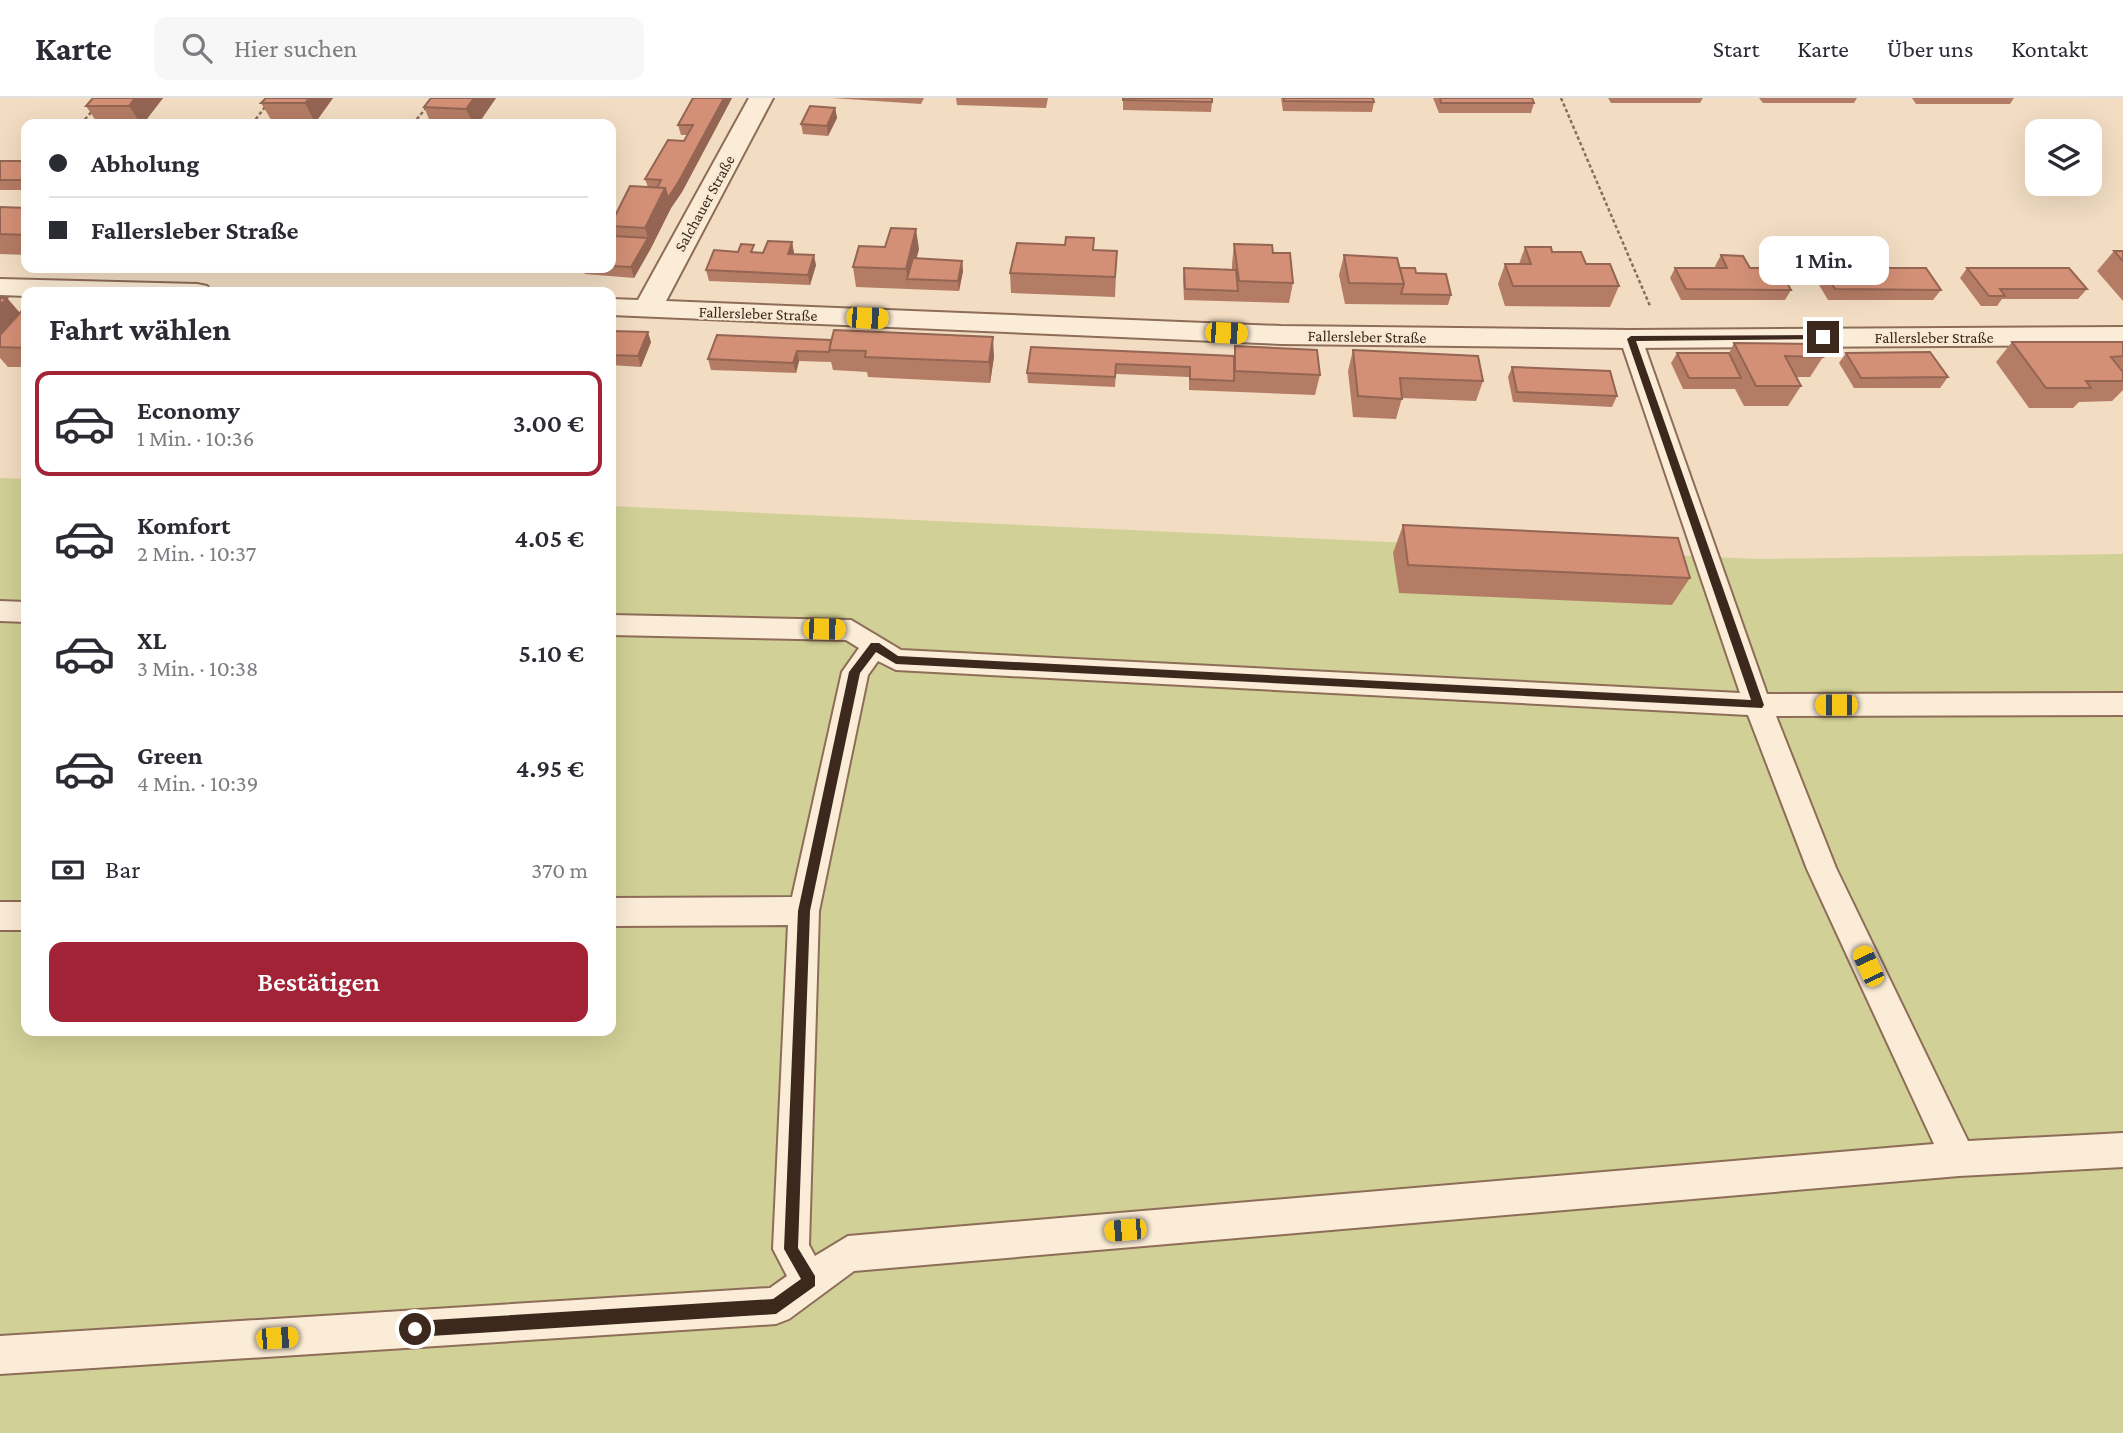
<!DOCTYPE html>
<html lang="de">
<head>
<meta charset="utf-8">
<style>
  body { margin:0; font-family:"Crimson Pro",serif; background:#f7f7f7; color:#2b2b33; height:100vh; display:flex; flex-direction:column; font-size:26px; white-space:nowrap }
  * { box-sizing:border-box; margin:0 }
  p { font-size:23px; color:#7c7c81 }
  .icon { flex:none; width:38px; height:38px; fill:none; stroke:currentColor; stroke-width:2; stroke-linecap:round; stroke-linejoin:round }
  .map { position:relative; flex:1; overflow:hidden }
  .drawer { position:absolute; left:21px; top:189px; width:595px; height:749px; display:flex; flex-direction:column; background:#fff; border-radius:14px; box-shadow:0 7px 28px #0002 }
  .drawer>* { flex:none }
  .hud { position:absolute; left:21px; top:21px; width:595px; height:154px; border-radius:14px; box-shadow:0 7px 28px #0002; display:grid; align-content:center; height:154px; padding:0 28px; background:#fff }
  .tools { position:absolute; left:2025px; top:21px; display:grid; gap:14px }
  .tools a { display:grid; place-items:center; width:77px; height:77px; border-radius:14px; background:#fff; box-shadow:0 7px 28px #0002; font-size:35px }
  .end { position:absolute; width:32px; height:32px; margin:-16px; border:9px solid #3c281d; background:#fff; box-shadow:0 0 0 4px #fff }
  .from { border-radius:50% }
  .bubble { position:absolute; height:49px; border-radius:14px; background:#fff; box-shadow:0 7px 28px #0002; font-size:23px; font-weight:600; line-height:49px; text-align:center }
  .car { position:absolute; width:21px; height:42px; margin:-21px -10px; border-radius:9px; box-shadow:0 0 5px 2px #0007; background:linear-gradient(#f5c518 24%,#345 0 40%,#f5c518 0 76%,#345 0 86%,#f5c518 0) }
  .hud b { display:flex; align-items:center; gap:24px; height:66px; font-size:26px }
  .hud b+b { border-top:2px solid #e1e1e2 }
  .hud i { width:18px; height:18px; background:#2b2b33 }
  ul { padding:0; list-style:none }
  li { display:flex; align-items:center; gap:21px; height:105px; margin:0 14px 10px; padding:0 14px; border:4px solid transparent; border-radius:14px }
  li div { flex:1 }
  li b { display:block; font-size:26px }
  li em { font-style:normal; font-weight:600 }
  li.selected { border-color:#a22335 }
  li>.icon { width:63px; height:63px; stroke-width:1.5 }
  h2 { padding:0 28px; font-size:32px; line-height:84px }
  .pay { display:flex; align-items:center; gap:18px; height:77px; padding:0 28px; font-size:26px }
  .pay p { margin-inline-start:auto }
  .action { display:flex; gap:14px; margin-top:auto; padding:14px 28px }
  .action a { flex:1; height:80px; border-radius:14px; background:#a22335; color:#fff; font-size:28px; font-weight:600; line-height:80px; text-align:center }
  header { display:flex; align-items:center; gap:42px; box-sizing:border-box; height:98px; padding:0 35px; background:#fff; border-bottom:2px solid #e1e1e2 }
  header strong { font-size:33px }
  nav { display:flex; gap:38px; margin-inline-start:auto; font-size:24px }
  .search { width:490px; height:63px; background:#f7f7f7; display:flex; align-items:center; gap:18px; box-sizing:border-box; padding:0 24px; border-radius:14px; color:#7c7c81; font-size:26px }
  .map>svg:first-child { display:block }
  .green { fill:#d1d096 }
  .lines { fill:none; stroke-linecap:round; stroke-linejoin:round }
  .lane-casing { stroke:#8e6d58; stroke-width:4 }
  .street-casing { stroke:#8e6d58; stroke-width:4 }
  .path { stroke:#8e6d58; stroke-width:2.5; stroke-dasharray:3.5 2.5; stroke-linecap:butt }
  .lane { fill:#fbecd7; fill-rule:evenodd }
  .street { fill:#fbecd7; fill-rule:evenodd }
  .wall { fill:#b57c65 }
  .shaded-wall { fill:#946553 }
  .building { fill:#d39076; stroke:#946553; stroke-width:2 }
  .route { fill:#3c281d }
  .labels { text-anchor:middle; stroke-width:5; stroke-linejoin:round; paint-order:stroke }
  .far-street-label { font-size:16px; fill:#3c281d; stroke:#f8e9d3 }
</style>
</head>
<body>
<header>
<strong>Karte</strong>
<div class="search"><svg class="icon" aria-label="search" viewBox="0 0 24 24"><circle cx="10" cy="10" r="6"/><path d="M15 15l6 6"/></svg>Hier suchen</div>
<nav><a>Start</a><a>Karte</a><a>Über uns</a><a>Kontakt</a></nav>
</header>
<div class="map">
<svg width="2123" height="1335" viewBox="0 0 2123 1335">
  <rect width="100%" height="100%" fill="#f2ddc3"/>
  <path class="green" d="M0,380L26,381V933H611V408L1756,461L2123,456V1335H0Z"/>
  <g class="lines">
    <defs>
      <g id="lane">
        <path d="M1631,234L1642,241L1767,596L2123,595V617L1776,618L1836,770L1968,1043L2123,1035V1069L1959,1078L854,1173L789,1221L776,1226L0,1276V1238L770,1190L787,1178L773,1151L788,827L611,828V800L792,799L842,574L859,550L846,542L611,537V517L851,522L901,552L1740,595L1620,241ZM878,563L896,572L1748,617L1807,771L1934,1046L848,1138L815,1158L809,1147L819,813L868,577Z"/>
        <path d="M0,503L26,504V524L0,523Z"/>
        <rect x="0" y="804" width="26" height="28"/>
      </g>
      <g id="street">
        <path d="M749,0H773L666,203L1281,228L1631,232L2123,229V247L1631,250L1281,246L611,217V201L638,202Z"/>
        <path d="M0,181L197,186L207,188L211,194H26V198L0,197Z"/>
      </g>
    </defs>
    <use href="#lane" class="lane-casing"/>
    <use href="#street" class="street-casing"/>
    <g class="path">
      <path d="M1561,0L1650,208"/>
      <path d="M81,26L93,12"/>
      <path d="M252,26L272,0"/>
      <path d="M413,26L434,0"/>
    </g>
    <use href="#lane" class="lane"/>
    <use href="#street" class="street"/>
  </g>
  <g class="wall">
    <path d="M93,0H163L143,26H98L86,8Z"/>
    <path d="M266,0H333L315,25H273L261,5Z"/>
    <path d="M496,0L478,26H431L424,9Z"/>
    <path d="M693,0H732L682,94L671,110L651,150L634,180L585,176L583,170H611V142L613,138L611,131V126L648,89L645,81L684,43L687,37H681L678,27Z"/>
    <path d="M832,0H924L921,6Z"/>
    <path d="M956,0H1048L1046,10L957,7Z"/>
    <path d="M1123,0L1212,4L1211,14L1123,12Z"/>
    <path d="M1281,0H1373L1374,4L1372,14L1283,13Z"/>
    <path d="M1433,0H1532L1534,5L1531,15H1439Z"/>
    <path d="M1608,0H1703L1700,5H1611Z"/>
    <path d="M1759,0H1857L1854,5H1763Z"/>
    <path d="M1912,0H2014L2010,6H1916Z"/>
    <path d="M835,10L837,20L828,38L803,36L801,26Z"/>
    <rect x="0" y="63" width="26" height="29"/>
    <path d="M0,109L26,110V157L0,156Z"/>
    <path d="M792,144L794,156L816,167L810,187L709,183L706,172L738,154L763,155Z"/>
    <path d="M1234,146L1273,155L1293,185L1289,205L1184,202L1183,181L1184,170L1232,172V166Z"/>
    <path d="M1065,147L1094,152L1117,153L1115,199L1011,195L1010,175Z"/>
    <path d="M1525,149L1552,154L1586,166L1619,188L1610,209L1505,208L1498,186L1505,166H1519Z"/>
    <path d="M919,151L916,161L962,163L963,173L959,193L856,189L853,169Z"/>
    <path d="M2114,153H2123V203L2097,173Z"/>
    <path d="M1344,157L1400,170L1416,175L1451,197L1448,207L1345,206L1339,177Z"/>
    <path d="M1721,157L1750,170L1791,192L1785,202H1681L1670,180L1675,170H1717L1715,168Z"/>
    <path d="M1832,167L1841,170L1941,192L1933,202H1828L1815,180L1822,170H1830Z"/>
    <path d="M1967,170L2087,191L2078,201H2002L1997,208H1981L1960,180Z"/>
    <path d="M0,200H7L20,215L26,208V269H8L0,260Z"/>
    <path d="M611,233L651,244L641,269L611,267Z"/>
    <path d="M717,237L994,259L990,285L868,279L867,274L833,272L831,264L799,263L796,275L711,272L708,261Z"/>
    <path d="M2012,244H2123V292L2112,303L2079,304L2073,310H2029L1996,264Z"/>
    <path d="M1734,245L1823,259L1810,279H1796L1801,288L1788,308H1744L1735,291H1683L1671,265L1677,255H1729Z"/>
    <path d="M1235,248L1320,277L1315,297L1189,292V279L1116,276L1115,289L1028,285L1027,275L1031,249L1234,258Z"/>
    <path d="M1353,252L1483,283L1476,303L1402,300L1396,321L1353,319L1348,273Z"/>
    <path d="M1846,255L1948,279L1940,290H1854L1839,265Z"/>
    <path d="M1512,269L1617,298L1612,309L1513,304L1508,279Z"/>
    <path d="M1403,427L1690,480L1672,507L1399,495L1393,455Z"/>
  </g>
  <g class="shaded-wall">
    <path d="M135,0H163L143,26H141L129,8Z"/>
    <path d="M309,0H333L315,25L305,5Z"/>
    <path d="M474,0H496L478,26H473L466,11Z"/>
    <path d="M724,0H732L682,94L671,110L651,150L645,130L665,90Z"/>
    <path d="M835,10L837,20L828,38L827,28Z"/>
    <path d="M916,131L919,151L911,181H907L909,191L906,171Z"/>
    <path d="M648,140L651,150L634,180L631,169Z"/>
    <path d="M792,144L794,155L790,166L788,156Z"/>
    <path d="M814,157L816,167L810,187L808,177Z"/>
    <path d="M962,163L963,173L959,193L958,183Z"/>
    <path d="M7,200L24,220L0,247V207Z"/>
    <path d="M648,234L651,244L641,269L638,258Z"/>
    <path d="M993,239L994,259L990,285L989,264Z"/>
    <path d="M797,253L799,263L796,275L793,265Z"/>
  </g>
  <g class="building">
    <path d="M93,0H135L129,8H86Z"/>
    <path d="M266,0H309L305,5H261Z"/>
    <path d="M431,0H474L466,11L424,9Z"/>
    <path d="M693,0H724L679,83L668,100L665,90H657L661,82L645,81L668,42L684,43L693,27H678Z"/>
    <path d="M1123,0H1212V4L1123,2Z"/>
    <path d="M1284,0H1373L1374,4L1284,3Z"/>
    <path d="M1440,0H1532L1534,5H1441Z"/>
    <path d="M810,8L835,10L827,28L801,26Z"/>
    <rect x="0" y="63" width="26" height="19"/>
    <path d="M630,88L665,90L645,130L611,128V126Z"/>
    <path d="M0,109L26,110V137L0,136Z"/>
    <path d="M891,130L916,131L906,171L853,169L859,148L885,149Z"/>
    <path d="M613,138L648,140L631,169L611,168V142Z"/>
    <path d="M1066,139L1094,140L1093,152L1117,153L1115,179L1010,175L1017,145L1065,147Z"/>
    <path d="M768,143L792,144L788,156L814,157L808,177L706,172L714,152L738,154L741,146L754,147L751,154L763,155Z"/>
    <path d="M1234,146L1272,147L1273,155H1290L1293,185L1239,183Z"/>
    <path d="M1525,149H1551L1552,154H1581L1586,166H1610L1619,188H1513L1505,166H1531Z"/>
    <path d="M2114,153H2123V163Z"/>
    <path d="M1344,157L1397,160L1404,186L1349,185Z"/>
    <path d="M1721,157L1743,158L1750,170H1779L1791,192L1686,191L1675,170H1727Z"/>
    <path d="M913,160L962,163L958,183L907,181Z"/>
    <path d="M1838,166L1841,170H1926L1941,192L1835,191L1822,170H1834L1832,167Z"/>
    <path d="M1184,170L1236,172L1238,193L1185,191Z"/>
    <path d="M1400,170H1415L1416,175L1446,176L1451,197L1401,196L1404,186Z"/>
    <path d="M1967,170H2069L2087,191H2000L2005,198H1989Z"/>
    <path d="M0,200H7L0,207Z"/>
    <path d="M26,208V250L0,249V237Z"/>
    <path d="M834,232L993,239L989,264L865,259L866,253L829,252Z"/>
    <path d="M611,233L648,234L638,258L611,257Z"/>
    <path d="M717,237L831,242L829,254L797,253L793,265L708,261Z"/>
    <path d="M2012,244H2123V258L2111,259L2123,274V283H2086L2091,290H2046Z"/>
    <path d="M1734,245L1816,246L1823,259L1785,258L1801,288H1756Z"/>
    <path d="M1235,248L1317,252L1320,277L1235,273Z"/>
    <path d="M1031,249L1234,258V283L1190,281V269L1116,266L1115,279L1027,275Z"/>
    <path d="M1353,252L1478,258L1483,283L1400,280L1402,301L1358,298Z"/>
    <path d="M1930,254L1948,279L1861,280L1846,255Z"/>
    <path d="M1677,255H1729L1741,280H1689Z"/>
    <path d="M1512,269L1610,273L1617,298L1517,294Z"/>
    <path d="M1403,427L1678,440L1690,480L1408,467Z"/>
  </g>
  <path class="route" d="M1823,237L1826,241L1636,243L1764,607L1762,610L896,566L876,554L860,575L810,813L798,1150L815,1178V1188L776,1216L415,1239L410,1236V1226L415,1223L773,1201L801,1181L784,1151L798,813L849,574L871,545H879L898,558L1751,602L1627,241L1631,238Z"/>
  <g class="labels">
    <g class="far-street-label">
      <text transform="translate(704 105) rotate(-61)" y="6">Salchauer Straße</text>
      <text transform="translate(758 215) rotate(2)" y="6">Fallersleber Straße</text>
      <text transform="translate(1367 238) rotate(1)" y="6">Fallersleber Straße</text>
      <text x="1934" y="245">Fallersleber Straße</text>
    </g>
  </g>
</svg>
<div class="tools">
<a><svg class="icon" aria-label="layers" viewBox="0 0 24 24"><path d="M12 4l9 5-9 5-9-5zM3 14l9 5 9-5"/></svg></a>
</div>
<i class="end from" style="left:415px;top:1231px"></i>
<i class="end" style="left:1823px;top:239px"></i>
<div class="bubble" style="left:1759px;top:138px;width:130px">1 Min.</div>
<i class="car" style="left:867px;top:220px;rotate:92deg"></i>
<i class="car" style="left:1226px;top:235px;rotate:92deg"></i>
<i class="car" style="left:824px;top:531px;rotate:91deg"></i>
<i class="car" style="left:1836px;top:607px;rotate:270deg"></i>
<i class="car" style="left:1868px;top:868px;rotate:335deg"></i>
<i class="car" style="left:1125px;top:1132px;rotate:265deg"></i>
<i class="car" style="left:277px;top:1240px;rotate:86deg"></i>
<div class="hud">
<b><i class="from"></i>Abholung</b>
<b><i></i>Fallersleber Straße</b>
</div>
<section class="drawer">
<h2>Fahrt wählen</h2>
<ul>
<li class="selected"><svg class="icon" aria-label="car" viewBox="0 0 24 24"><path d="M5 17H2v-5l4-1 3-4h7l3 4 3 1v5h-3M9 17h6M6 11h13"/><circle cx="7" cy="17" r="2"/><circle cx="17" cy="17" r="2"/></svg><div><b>Economy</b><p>1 Min. · 10:36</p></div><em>3.00 €</em></li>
<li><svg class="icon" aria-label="car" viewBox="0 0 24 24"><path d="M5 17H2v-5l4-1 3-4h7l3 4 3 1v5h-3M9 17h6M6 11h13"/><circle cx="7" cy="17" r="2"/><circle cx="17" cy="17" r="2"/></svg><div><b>Komfort</b><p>2 Min. · 10:37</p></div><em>4.05 €</em></li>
<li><svg class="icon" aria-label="car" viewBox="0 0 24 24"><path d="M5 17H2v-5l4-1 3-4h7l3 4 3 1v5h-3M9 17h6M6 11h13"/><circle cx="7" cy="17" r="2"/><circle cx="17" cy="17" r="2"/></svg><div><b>XL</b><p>3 Min. · 10:38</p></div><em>5.10 €</em></li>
<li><svg class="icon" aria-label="car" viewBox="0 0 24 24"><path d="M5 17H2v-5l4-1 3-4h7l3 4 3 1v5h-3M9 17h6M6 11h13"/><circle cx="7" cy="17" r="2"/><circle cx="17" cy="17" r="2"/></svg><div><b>Green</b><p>4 Min. · 10:39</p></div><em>4.95 €</em></li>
</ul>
<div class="pay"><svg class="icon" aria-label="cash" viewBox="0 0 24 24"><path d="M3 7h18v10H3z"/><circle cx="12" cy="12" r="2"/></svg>Bar<p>370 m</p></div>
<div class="action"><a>Bestätigen</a></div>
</section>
</div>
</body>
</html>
